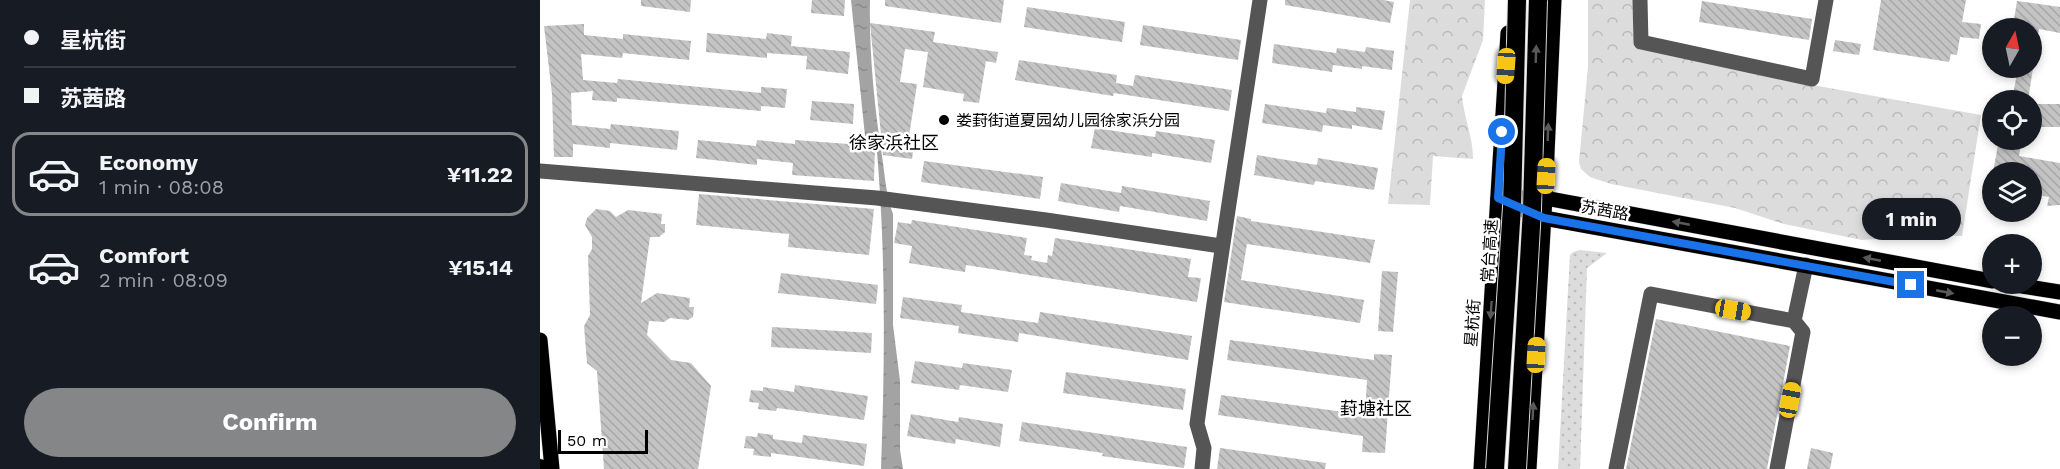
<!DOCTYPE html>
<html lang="en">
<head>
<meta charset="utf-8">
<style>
  body { margin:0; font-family:"Work Sans","Noto Sans SC",sans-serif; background:#242831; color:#f1f3f6; height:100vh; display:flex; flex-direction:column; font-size:22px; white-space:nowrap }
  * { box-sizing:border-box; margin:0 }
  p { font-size:20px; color:#9ea1a6 }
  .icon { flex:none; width:33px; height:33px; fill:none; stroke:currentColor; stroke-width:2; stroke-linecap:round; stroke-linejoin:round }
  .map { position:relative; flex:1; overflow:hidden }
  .drawer { display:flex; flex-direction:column; background:#171b24; width:540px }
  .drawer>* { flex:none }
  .guide { display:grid; align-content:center; height:132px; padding:0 24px; background:#171b24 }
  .needle { width:39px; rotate:9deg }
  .controls { position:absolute; left:1442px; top:18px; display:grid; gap:12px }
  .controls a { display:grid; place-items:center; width:60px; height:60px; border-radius:50%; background:#171b24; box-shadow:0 3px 9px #0003; font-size:30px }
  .scale { position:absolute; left:18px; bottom:15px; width:90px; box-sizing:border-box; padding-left:6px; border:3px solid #000; border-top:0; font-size:16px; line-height:21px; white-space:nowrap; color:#000; -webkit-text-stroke:4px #fff; paint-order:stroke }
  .end { position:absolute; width:27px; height:27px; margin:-14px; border:8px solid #1a73e8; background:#fff; box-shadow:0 0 0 3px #fff }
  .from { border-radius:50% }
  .bubble { position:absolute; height:42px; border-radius:21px; background:#171b24; box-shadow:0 3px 9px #0003; font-size:20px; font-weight:700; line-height:42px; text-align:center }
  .car { position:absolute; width:18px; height:36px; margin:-18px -9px; border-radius:8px; box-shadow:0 0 4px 2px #0007; background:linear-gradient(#f5c518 24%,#345 0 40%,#f5c518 0 76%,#345 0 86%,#f5c518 0) }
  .guide b { display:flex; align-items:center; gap:21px; height:57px; font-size:22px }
  .guide b+b { border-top:2px solid #363941 }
  .guide i { width:15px; height:15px; background:#f1f3f6 }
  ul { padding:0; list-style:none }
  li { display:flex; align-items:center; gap:18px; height:84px; margin:0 12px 9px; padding:0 12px; border:3px solid transparent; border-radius:18px }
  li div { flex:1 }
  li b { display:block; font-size:22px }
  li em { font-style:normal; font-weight:700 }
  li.on { border-color:#858687 }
  li>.icon { width:54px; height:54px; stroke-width:1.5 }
  .primary-button { display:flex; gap:12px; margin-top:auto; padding:12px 24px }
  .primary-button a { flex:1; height:69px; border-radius:36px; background:#858687; color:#fff; font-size:24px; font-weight:700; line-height:69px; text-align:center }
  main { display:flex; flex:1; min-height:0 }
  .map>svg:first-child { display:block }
  .green { fill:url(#green-dots) }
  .forest { fill:url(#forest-crowns) }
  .water { fill:url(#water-ripples) }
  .building { fill:url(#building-back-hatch) }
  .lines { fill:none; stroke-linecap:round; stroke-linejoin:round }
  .major-casing { stroke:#dbdbdb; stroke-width:16 }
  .highway-casing { stroke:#dbdbdb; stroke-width:20 }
  .minor { stroke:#555; stroke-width:15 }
  .major { stroke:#000; stroke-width:15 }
  .highway { stroke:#000; stroke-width:18 }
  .highway-bridge-casing { stroke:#dbdbdb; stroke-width:20; stroke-linecap:butt }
  .highway-bridge { stroke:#000; stroke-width:18 }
  .oneway { fill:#595959 }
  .route { stroke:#1a73e8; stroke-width:8 }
  .poi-dot { fill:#000; stroke:#fff; stroke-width:2 }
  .labels { text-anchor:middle; stroke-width:5; stroke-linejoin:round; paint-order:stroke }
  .poi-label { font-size:16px; fill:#000; stroke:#fff; text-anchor:start }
  .street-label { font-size:16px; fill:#000; stroke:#fff }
  .neighbourhood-label { font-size:18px; fill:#000; stroke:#fff }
</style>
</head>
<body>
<main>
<section class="drawer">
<div class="guide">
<b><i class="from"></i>星杭街</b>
<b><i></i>苏茜路</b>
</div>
<ul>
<li class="on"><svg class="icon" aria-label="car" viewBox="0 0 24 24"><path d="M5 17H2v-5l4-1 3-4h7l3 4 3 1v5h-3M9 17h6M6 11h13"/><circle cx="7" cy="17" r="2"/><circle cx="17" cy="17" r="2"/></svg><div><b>Economy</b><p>1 min · 08:08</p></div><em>¥11.22</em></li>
<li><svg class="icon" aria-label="car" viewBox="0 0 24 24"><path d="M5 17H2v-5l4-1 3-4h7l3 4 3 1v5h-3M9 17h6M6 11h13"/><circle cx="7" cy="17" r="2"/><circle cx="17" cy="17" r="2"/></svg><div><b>Comfort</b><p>2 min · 08:09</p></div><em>¥15.14</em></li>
</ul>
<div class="primary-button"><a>Confirm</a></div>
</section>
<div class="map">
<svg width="1520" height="469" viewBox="0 0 1520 469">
  <defs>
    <pattern id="green-dots" width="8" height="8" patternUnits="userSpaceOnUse" patternTransform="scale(1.5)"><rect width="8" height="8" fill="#dcdcdc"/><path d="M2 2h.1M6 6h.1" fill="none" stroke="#bbb" stroke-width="1.8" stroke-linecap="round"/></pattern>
    <pattern id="forest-crowns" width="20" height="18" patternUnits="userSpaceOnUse" patternTransform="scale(1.5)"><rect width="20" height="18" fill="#dcdcdc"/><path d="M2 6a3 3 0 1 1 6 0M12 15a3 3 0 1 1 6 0" fill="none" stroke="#bbb"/></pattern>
    <pattern id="water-ripples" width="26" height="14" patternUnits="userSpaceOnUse" patternTransform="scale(1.5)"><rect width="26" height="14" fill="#a3a3a3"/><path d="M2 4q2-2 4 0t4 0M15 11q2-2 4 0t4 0" fill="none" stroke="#8b8b8b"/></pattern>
    <pattern id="building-back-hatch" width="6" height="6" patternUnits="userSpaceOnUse" patternTransform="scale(1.5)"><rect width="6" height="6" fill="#c4c4c4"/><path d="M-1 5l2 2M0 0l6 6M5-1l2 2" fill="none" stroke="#a7a7a7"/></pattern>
  </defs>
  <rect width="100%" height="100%" fill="#fff"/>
  <path class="green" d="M1040,250L1067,253L1047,268L1040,469H1018L1030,255L1033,252Z"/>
  <g class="forest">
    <path d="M870,0H945L943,40L922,96C924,118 933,137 933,159L893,156L890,205L848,204Z"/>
    <path d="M1048,0H1093L1094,47L1278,86L1441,115L1422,236L1400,235L1322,240L1244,224L1195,208L1071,184L1050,177L1041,169L1039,162L1048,67Z"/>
  </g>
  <path class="water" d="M311,0H330C329,51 334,105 342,156C345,176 346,196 353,214V325L360,381V450L363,469H341C345,359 346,249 336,140L325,136Z"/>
  <g class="building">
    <path d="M101,0H151L150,12L101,6Z"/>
    <path d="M272,0H305L304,16L271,13Z"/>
    <path d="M345,0H464L461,23L345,6Z"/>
    <path d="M745,0H843L854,2L850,23L745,5Z"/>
    <path d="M1341,0H1426L1422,22L1441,24L1439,39L1420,37L1417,55L1411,54L1409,62L1333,50Z"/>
    <path d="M1162,1L1272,19L1269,40L1159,22Z"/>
    <path d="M1477,1L1520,7V33L1499,29L1496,48L1491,47V28L1473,25Z"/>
    <path d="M487,7L585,22L582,42L484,27Z"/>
    <path d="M330,23L395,32L393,42L458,52L456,63L446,61L439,103L423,101L424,94L383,87L388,52L365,49L360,82L377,84L368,143L374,144L372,159L343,155Z"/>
    <path d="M44,24V35L83,39V34L151,41L149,60L83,53L82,58L41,54L43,80L77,83L78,79L221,93V87L247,89L245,108L221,106V111L77,98V102L52,100L53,91L31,93L32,125L70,129L71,124L139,131L137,150L70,143V148L33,144V157H14L12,94L4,26Z"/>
    <path d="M603,25L701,40L698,60L600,45Z"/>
    <path d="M167,33L226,39L227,33L252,36L251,46L310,52L308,74L266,69L267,56L227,53V58L166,52Z"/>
    <path d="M1295,40L1321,44L1319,55L1293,51Z"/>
    <path d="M734,44L796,53L797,48L825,52L826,47L854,51L852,70L822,66V69L793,65L792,72L732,63Z"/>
    <path d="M479,60L577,75L576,83L593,86L595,75L692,90L689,111L574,93L573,96L475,80Z"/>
    <path d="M1478,68H1493L1488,100H1472Z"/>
    <path d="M272,101L314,104L313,124L270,120Z"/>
    <path d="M725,104L786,113L787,108L816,112V107L845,111L842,130L812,125V129L783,125L782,132L722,123Z"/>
    <rect x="1491" y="104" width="29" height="23"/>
    <path d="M555,128L615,137L616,131L675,140L671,163L612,153V157L551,148Z"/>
    <path d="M158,140L216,146L217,140L255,144V140L335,146L334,181L252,175L253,163L217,159V165L156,158Z"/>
    <path d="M1466,140H1482L1479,156L1520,163V205L1507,206L1509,197L1491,194V172H1453L1458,145H1465Z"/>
    <path d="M717,155L777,165L778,158L838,168L834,190L775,181L774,185L714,175Z"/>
    <path d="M384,161L503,177L500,199L381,182Z"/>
    <path d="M521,183L581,193L582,186L670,201L667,221L580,206L579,212L518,201Z"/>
    <path d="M159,194L334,209L329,255L248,247L249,234L156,225Z"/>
    <path d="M56,209L70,211L76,217L88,210L122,214L121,224H125V232L119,237H110L101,303L117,293L150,298L149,307H154L153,317L148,320L130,318L124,322L109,321L107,335L131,360L151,363L171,386L158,469H64L57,371L47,363L44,326L50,315L48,256L52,249V237L45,225L47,218Z"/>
    <path d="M697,216L711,219V221L835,240L830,263L707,244L701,280L824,300L820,323L684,302Z"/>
    <path d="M372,220L487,238L484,255L492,256L491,260L507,263L508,255L512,256L515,238L651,259L648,277L661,278L657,302L426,265L425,272L369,263L372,246L354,243L358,222L371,224Z"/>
    <path d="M842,271L858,272L853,332L838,331Z"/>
    <path d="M241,273L338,285L336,304L238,293Z"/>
    <path d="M363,297L422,305L421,312L498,323L500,312L652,336L648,360L479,333L478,342L418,333L419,326L360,318Z"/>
    <path d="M1116,319L1250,346L1227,469H1086Z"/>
    <path d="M232,327L332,333L331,353L231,347Z"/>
    <path d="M690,340L834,360V354L852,355L845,453L822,452L823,436L678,415L681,395L825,415L827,380L687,360Z"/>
    <path d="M375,361L422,368L423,363L472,370L468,392L420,385L419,390L371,383Z"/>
    <path d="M526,372L646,389L643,410L523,393Z"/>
    <path d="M255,385L328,396L324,420L237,408L236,411L218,409L219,403L209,402L211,390L223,391V387L254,392Z"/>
    <path d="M371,414L418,422L419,417L463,424L460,447L416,439L415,444L367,436Z"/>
    <path d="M482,422L647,447L644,468L562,456L563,453L479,441Z"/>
    <path d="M218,433L233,435V439L262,443L263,435L327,444L324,466L231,453V457L213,455L214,449L204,448L206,436L217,437Z"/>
    <path d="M680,448L786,463L785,469H677Z"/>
    <path d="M1271,448L1293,453L1290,469H1267Z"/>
  </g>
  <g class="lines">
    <defs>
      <g id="major">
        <path d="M982,198H1005L1452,281"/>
        <path d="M958,199L1004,218L1520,312"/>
        <path d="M1469,284L1520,292"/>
        <path d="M0,340L12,469"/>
        <path d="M941,469L968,33"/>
        <path d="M989,469L1005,198L1014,0"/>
      </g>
      <path id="highway" d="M0,468V469"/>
    </defs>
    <use href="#major" class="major-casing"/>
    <use href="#highway" class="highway-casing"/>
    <g class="minor">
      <path d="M1100,0L1101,42L1272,79L1286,0"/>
      <path d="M0,171L337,198L506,220L681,246"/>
      <path d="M1254,321L1266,265"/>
      <path d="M662,469L664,448L657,424C676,282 699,141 720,0"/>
      <path d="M1076,469L1111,294L1254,321L1263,332L1237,469"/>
    </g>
    <use href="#major" class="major"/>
    <use href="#highway" class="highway"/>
    <defs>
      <g id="highway-bridge">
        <path d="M955,469L972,207L977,0"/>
        <path d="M977,469L992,209L998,0"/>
      </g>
    </defs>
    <use href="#highway-bridge" class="highway-bridge-casing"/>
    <use href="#highway-bridge" class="highway-bridge"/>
  </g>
  <defs><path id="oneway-solid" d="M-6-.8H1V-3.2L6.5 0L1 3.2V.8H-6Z" transform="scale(1.5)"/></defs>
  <g class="oneway">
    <use href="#oneway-solid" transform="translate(996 54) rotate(-88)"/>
    <use href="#oneway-solid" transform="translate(1008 132) rotate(-88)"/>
    <use href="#oneway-solid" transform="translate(1141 223) rotate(-169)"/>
    <use href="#oneway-solid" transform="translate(1332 259) rotate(-169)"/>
    <use href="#oneway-solid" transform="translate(1405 292) rotate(11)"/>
    <use href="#oneway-solid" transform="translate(951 310) rotate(94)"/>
    <use href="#oneway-solid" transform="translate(993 411) rotate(-87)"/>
  </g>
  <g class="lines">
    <path class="route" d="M962,132L958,198L1004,218L1371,285"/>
  </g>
  <circle class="poi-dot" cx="404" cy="120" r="6"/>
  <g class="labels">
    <g class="poi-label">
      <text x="416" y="126">娄葑街道夏园幼儿园徐家浜分园</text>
    </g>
    <g class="street-label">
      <text transform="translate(1065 210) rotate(10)" y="6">苏茜路</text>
      <text transform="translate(949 251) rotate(-86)" y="6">常台高速</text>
      <text transform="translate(932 323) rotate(-86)" y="6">星杭街</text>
    </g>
    <g class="neighbourhood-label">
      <text x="354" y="149">徐家浜社区</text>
      <text x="836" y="415">葑塘社区</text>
    </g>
  </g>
</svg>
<div class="controls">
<a><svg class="needle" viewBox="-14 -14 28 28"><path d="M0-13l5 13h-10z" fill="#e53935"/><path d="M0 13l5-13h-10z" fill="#9ea1a6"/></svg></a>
<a><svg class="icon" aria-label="locate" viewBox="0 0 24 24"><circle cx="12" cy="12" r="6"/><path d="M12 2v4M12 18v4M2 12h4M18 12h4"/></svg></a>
<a><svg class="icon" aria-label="layers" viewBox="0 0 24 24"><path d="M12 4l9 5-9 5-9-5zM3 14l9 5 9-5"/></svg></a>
<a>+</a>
<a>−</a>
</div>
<div class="scale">50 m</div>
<i class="end from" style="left:962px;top:132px"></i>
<i class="end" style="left:1371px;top:285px"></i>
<div class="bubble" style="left:1322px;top:198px;width:99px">1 min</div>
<i class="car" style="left:966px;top:66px;rotate:184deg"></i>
<i class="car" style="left:1006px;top:176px;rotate:3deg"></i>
<i class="car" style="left:1193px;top:310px;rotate:100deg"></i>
<i class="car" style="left:996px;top:355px;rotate:3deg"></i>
<i class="car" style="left:1250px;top:400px;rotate:11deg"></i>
</div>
</main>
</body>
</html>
